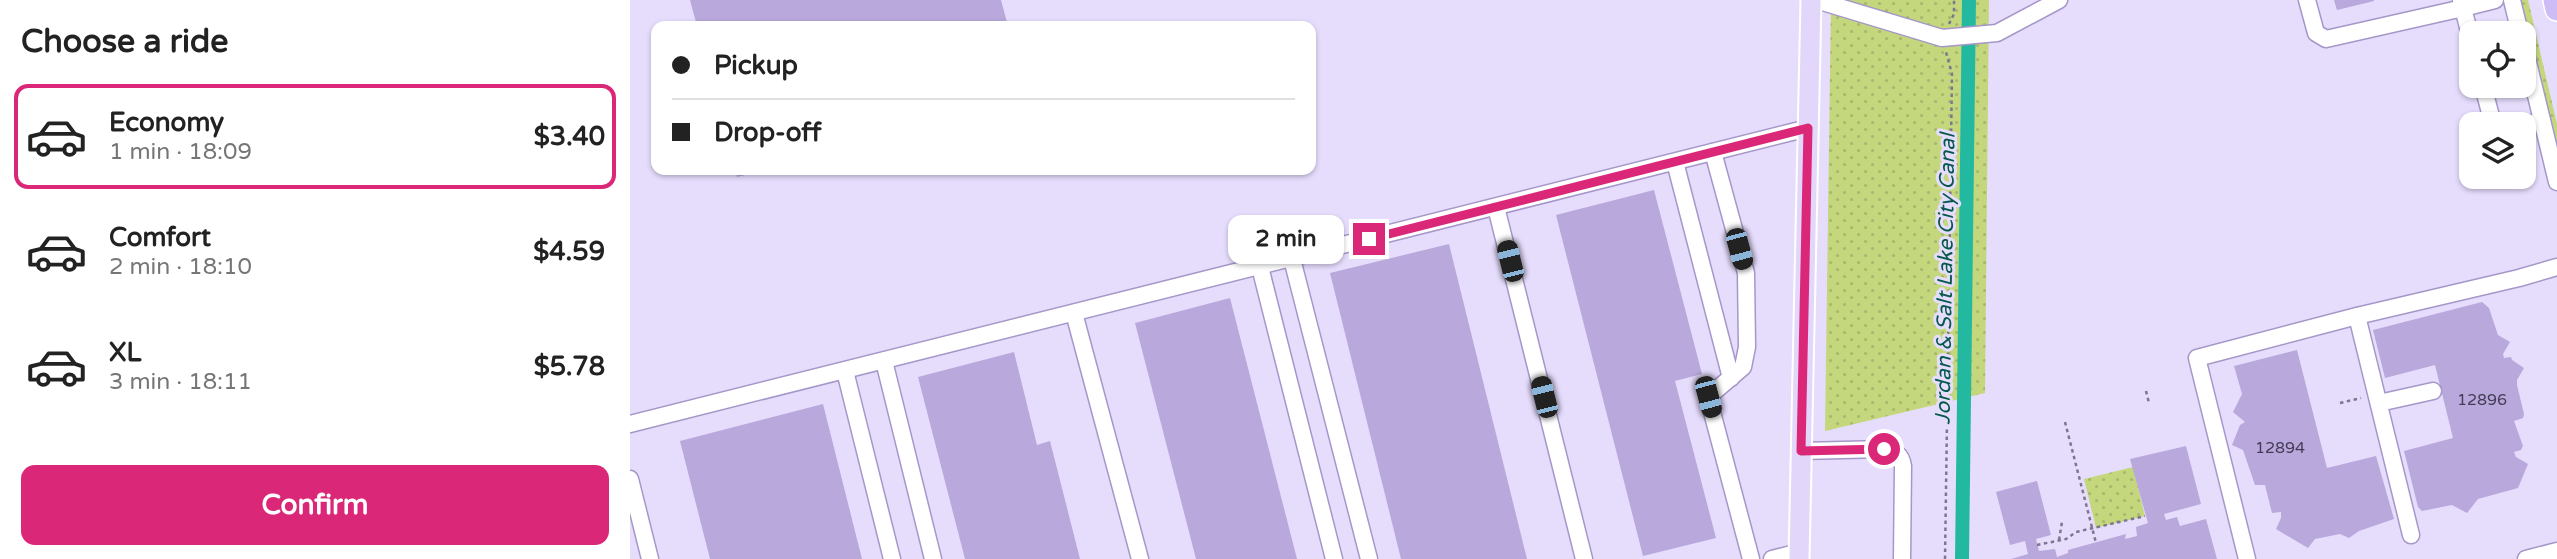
<!DOCTYPE html>
<html lang="en">
<head>
<meta charset="utf-8">
<style>
  body { margin:0; font-family:"Varela Round",sans-serif; background:#f2f2f2; color:#222; height:100vh; display:flex; flex-direction:column; font-size:26px; white-space:nowrap }
  * { box-sizing:border-box; margin:0 }
  p { font-size:23px; color:#767676 }
  .icon { flex:none; width:38px; height:38px; fill:none; stroke:currentColor; stroke-width:2; stroke-linecap:round; stroke-linejoin:round }
  .map { position:relative; flex:1; overflow:hidden }
  .drawer { display:flex; flex-direction:column; background:#fff; width:630px }
  .drawer>* { flex:none }
  .banner { position:absolute; left:21px; top:21px; width:665px; height:154px; border-radius:14px; box-shadow:0 2px 5px #0004; display:grid; align-content:center; height:154px; padding:0 21px; background:#fff }
  .tools { position:absolute; left:1829px; top:21px; display:grid; gap:14px }
  .tools a { display:grid; place-items:center; width:77px; height:77px; border-radius:14px; background:#fff; box-shadow:0 2px 5px #0004; font-size:35px }
  .end { position:absolute; width:32px; height:32px; margin:-16px; border:9px solid #db2777; background:#fff; box-shadow:0 0 0 4px #fff }
  .from { border-radius:50% }
  .bubble { position:absolute; height:49px; border-radius:14px; background:#fff; box-shadow:0 2px 5px #0004; font-size:23px; font-weight:700; line-height:49px; text-align:center }
  .car { position:absolute; width:21px; height:42px; margin:-21px -10px; border-radius:9px; box-shadow:0 0 5px 2px #0007; background:linear-gradient(#222 24%,#8ab4d8 0 40%,#222 0 76%,#8ab4d8 0 86%,#222 0) }
  .banner b { display:flex; align-items:center; gap:24px; height:66px; font-size:26px }
  .banner b+b { border-top:2px solid #e0e0e0 }
  .banner i { width:18px; height:18px; background:#222 }
  ul { padding:0; list-style:none }
  li { display:flex; align-items:center; gap:21px; height:105px; margin:0 14px 10px; padding:0 7px; border:4px solid transparent; border-radius:14px }
  li div { flex:1 }
  li b { display:block; font-size:26px }
  li em { font-style:normal; font-weight:700 }
  li.on { border-color:#db2777 }
  li>.icon { width:63px; height:63px; stroke-width:1.5 }
  h2 { padding:0 21px; font-size:32px; line-height:84px }
  .cta { display:flex; gap:14px; margin-top:auto; padding:14px 21px }
  .cta a { flex:1; height:80px; border-radius:14px; background:#db2777; color:#fff; font-size:28px; font-weight:700; line-height:80px; text-align:center }
  main { display:flex; flex:1; min-height:0 }
  .map>svg:first-child { display:block }
  .green { fill:url(#green-dots) }
  .lines { fill:none; stroke-linecap:round; stroke-linejoin:round }
  .canal { stroke:#23b9a1; stroke-width:14 }
  .building { fill:#b8a8db }
  .minor-casing { stroke:#a697c9; stroke-width:19 }
  .major-casing { stroke:#fff; stroke-width:23 }
  .highway-casing { stroke:#fff; stroke-width:26 }
  .path { stroke:#7d768f; stroke-width:2.5; stroke-dasharray:3.5 3.5; stroke-linecap:butt }
  .minor { stroke:#fff; stroke-width:16 }
  .major { stroke:#e2d7fa; stroke-width:19 }
  .highway { stroke:#cebcf6; stroke-width:23 }
  .route { stroke:#db2777; stroke-width:9 }
  .labels { text-anchor:middle; stroke-width:6; stroke-linejoin:round; paint-order:stroke }
  .number-label { font-size:16px; fill:#443b56 }
  .water-label { font-size:21px; font-style:italic; fill:#07584c; stroke:#e6ddfd }
</style>
</head>
<body>
<main>
<section class="drawer">
<h2>Choose a ride</h2>
<ul>
<li class="on"><svg class="icon" aria-label="car" viewBox="0 0 24 24"><path d="M5 17H2v-5l4-1 3-4h7l3 4 3 1v5h-3M9 17h6M6 11h13"/><circle cx="7" cy="17" r="2"/><circle cx="17" cy="17" r="2"/></svg><div><b>Economy</b><p>1 min · 18:09</p></div><em>$3.40</em></li>
<li><svg class="icon" aria-label="car" viewBox="0 0 24 24"><path d="M5 17H2v-5l4-1 3-4h7l3 4 3 1v5h-3M9 17h6M6 11h13"/><circle cx="7" cy="17" r="2"/><circle cx="17" cy="17" r="2"/></svg><div><b>Comfort</b><p>2 min · 18:10</p></div><em>$4.59</em></li>
<li><svg class="icon" aria-label="car" viewBox="0 0 24 24"><path d="M5 17H2v-5l4-1 3-4h7l3 4 3 1v5h-3M9 17h6M6 11h13"/><circle cx="7" cy="17" r="2"/><circle cx="17" cy="17" r="2"/></svg><div><b>XL</b><p>3 min · 18:11</p></div><em>$5.78</em></li>
</ul>
<div class="cta"><a>Confirm</a></div>
</section>
<div class="map">
<svg width="1927" height="559" viewBox="0 0 1927 559">
  <defs>
    <pattern id="green-dots" width="8" height="8" patternUnits="userSpaceOnUse" patternTransform="scale(1.75)"><rect width="8" height="8" fill="#c4d77d"/><path d="M2 2h.1M6 6h.1" fill="none" stroke="#a8b86c" stroke-width="1.8" stroke-linecap="round"/></pattern>
  </defs>
  <rect width="100%" height="100%" fill="#e6ddfd"/>
  <g class="green">
    <path d="M1201,0H1359L1355,393L1195,431Z"/>
    <path d="M1888,0H1898L1927,124V156Z"/>
    <path d="M1503,467L1515,516L1466,528L1454,479Z"/>
  </g>
  <g class="lines">
    <path class="canal" d="M1332,559L1339,0"/>
  </g>
  <g class="building">
    <path d="M60,0H371L378,26H67Z"/>
    <path d="M1704,0H1744V1L1707,10Z"/>
    <path d="M105,170H132V171L107,177Z"/>
    <path d="M1024,190L1072,374L1045,381L1086,538L1013,556L926,215Z"/>
    <path d="M819,244L897,559H771L700,273Z"/>
    <path d="M600,298L667,559H566L505,323Z"/>
    <path d="M1852,302L1859,308L1868,335L1880,342L1873,354L1874,358L1881,357L1882,360L1894,368L1887,380V385L1894,414L1893,418L1884,421L1893,446L1891,450L1884,452L1886,457L1898,464L1888,488L1848,499L1837,513L1822,505L1792,511L1788,507L1774,451L1823,438L1805,365L1755,378L1743,330Z"/>
    <path d="M1667,350L1697,468L1746,456L1764,519L1729,531L1719,538L1710,534L1685,539L1678,548L1646,529L1651,518V512L1642,513L1635,485H1625L1613,450L1602,445L1610,425L1615,422L1603,412L1612,394L1604,366Z"/>
    <path d="M384,352L407,445L420,441L450,559H335L288,377Z"/>
    <path d="M193,404L232,559H80L50,441Z"/>
    <path d="M1556,446L1571,504L1534,514L1536,520L1547,517L1550,526L1576,519L1587,559H1381L1398,554L1395,541L1380,545L1366,492L1407,481L1421,535L1406,539L1409,551L1425,549L1427,557L1438,553V550L1496,534L1495,539L1507,536L1506,527L1518,523L1500,459Z"/>
  </g>
  <g class="lines">
    <defs>
      <g id="minor">
        <path d="M1186,0L1312,38L1367,33L1429,0"/>
        <path d="M1677,0L1686,33L1696,39L1833,8L1831,0"/>
        <path d="M1882,0L1890,33"/>
        <path d="M1841,39L1833,8L1865,0"/>
        <path d="M1894,46L1927,182"/>
        <path d="M1853,86L1863,124"/>
        <path d="M1894,125L1912,121"/>
        <path d="M1083,152L1116,273L1117,347L1113,367L1078,397L1121,559"/>
        <path d="M1045,162L1101,378"/>
        <path d="M866,207L954,559"/>
        <path d="M662,259L739,559"/>
        <path d="M630,267L704,559"/>
        <path d="M444,313L510,559"/>
        <path d="M1727,316L1781,535"/>
        <path d="M254,361L303,559"/>
        <path d="M215,371L262,559"/>
        <path d="M1749,403L1803,391"/>
        <path d="M0,424L1178,128"/>
        <path d="M1171,451L1254,449C1266,452 1271,454 1273,466L1272,559"/>
        <path d="M0,479L20,559"/>
        <path d="M1142,559L1169,552"/>
        <path d="M1617,559L1567,358L1727,316L1889,278L1927,267"/>
        <path d="M1896,559L1927,551"/>
      </g>
      <path id="major" d="M1169,559L1181,0"/>
      <path id="highway" d="M1925,0L1927,9"/>
    </defs>
    <use href="#minor" class="minor-casing"/>
    <use href="#major" class="major-casing"/>
    <use href="#highway" class="highway-casing"/>
    <g class="path">
      <path d="M1319,24L1324,14V0"/>
      <path d="M1516,391L1519,403"/>
      <path d="M1710,403L1731,398"/>
      <path d="M1435,422L1466,543"/>
      <path d="M1429,540L1432,522"/>
      <path d="M1407,545L1436,539L1446,532L1515,516"/>
      <path d="M1315,559L1322,74L1316,52"/>
    </g>
    <use href="#minor" class="minor"/>
    <use href="#major" class="major"/>
    <use href="#highway" class="highway"/>
  </g>
  <g class="lines">
    <path class="route" d="M739,239L1178,128L1171,451L1254,449"/>
  </g>
  <g class="labels">
    <g class="number-label">
      <text x="1852" y="405">12896</text>
      <text x="1650" y="453">12894</text>
    </g>
    <g class="water-label">
      <text transform="translate(1315 279) rotate(-89)" y="7">Jordan &amp; Salt Lake City Canal</text>
    </g>
  </g>
</svg>
<div class="tools">
<a><svg class="icon" aria-label="locate" viewBox="0 0 24 24"><circle cx="12" cy="12" r="6"/><path d="M12 2v4M12 18v4M2 12h4M18 12h4"/></svg></a>
<a><svg class="icon" aria-label="layers" viewBox="0 0 24 24"><path d="M12 4l9 5-9 5-9-5zM3 14l9 5 9-5"/></svg></a>
</div>
<i class="end from" style="left:1254px;top:449px"></i>
<i class="end" style="left:739px;top:239px"></i>
<div class="bubble" style="left:598px;top:215px;width:116px">2 min</div>
<i class="car" style="left:1109px;top:249px;rotate:165deg"></i>
<i class="car" style="left:880px;top:261px;rotate:346deg"></i>
<i class="car" style="left:914px;top:397px;rotate:346deg"></i>
<i class="car" style="left:1078px;top:397px;rotate:165deg"></i>
<div class="banner">
<b><i class="from"></i>Pickup</b>
<b><i></i>Drop-off</b>
</div>
</div>
</main>
</body>
</html>
